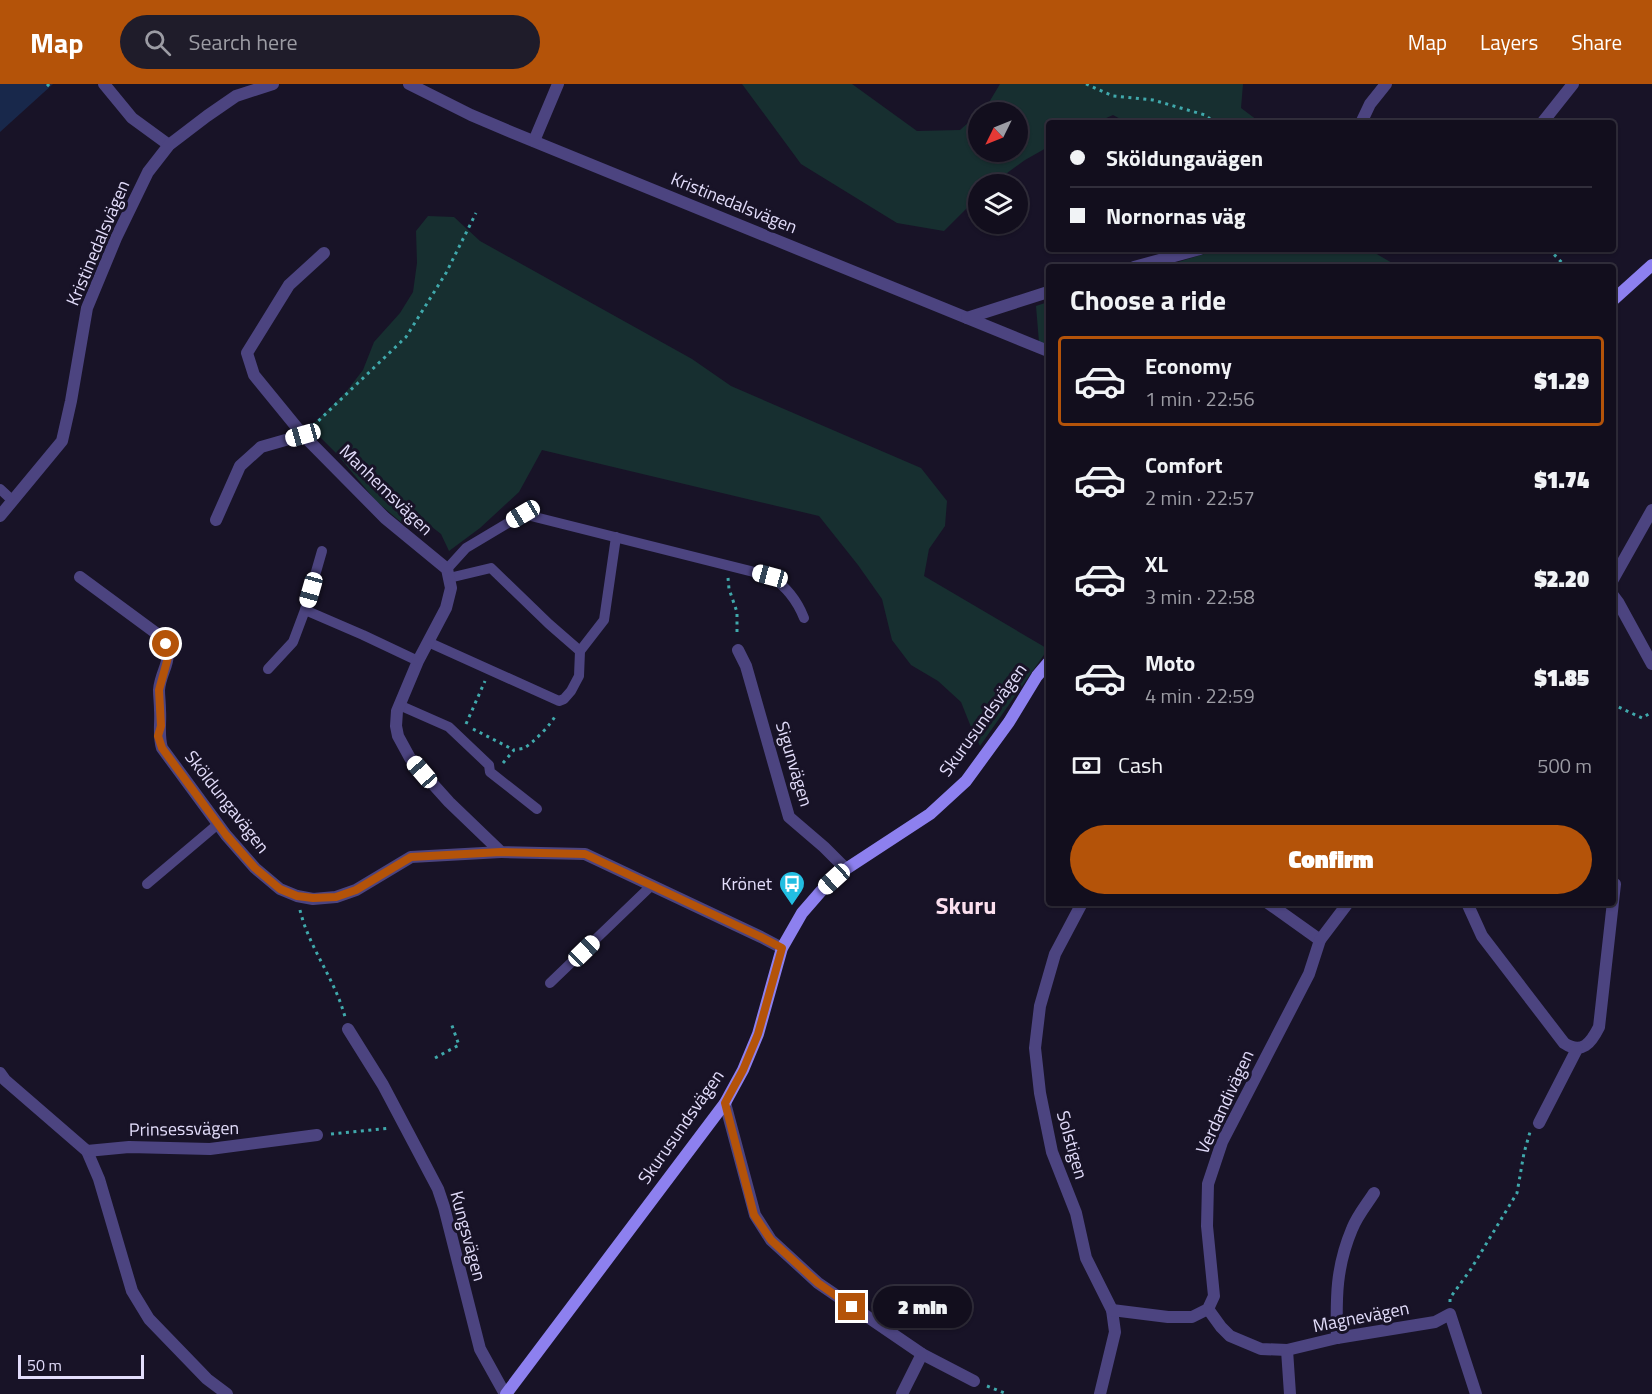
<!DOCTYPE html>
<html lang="en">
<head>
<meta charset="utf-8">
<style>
  body { margin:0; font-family:"Titillium Web",sans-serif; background:#1f1c2a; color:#f1f3f6; height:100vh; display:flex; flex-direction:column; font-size:22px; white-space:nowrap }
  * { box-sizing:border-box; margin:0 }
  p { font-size:20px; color:#9c9ca4 }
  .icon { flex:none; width:33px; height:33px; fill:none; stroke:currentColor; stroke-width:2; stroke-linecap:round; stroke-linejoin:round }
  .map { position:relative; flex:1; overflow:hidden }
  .sheet { position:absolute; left:1046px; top:180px; width:570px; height:642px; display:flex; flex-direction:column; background:#120e1d; border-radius:6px; box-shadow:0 2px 4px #0004,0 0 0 2px #312e3b }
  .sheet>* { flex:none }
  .guide { position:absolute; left:1046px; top:36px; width:570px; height:132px; border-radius:6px; box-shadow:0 2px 4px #0004,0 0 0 2px #312e3b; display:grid; align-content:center; height:132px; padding:0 24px; background:#120e1d }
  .needle { width:39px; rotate:227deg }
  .tools { position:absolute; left:968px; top:18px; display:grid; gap:12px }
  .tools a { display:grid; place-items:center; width:60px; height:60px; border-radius:50%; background:#120e1d; box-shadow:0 2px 4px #0004,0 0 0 2px #312e3b; font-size:30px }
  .scale { position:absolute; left:18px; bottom:15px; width:126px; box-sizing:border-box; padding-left:6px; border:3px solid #e3ddfb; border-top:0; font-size:16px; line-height:21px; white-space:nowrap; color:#e3ddfb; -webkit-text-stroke:4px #181327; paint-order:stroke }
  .end { position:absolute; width:27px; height:27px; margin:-14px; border:8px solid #b45309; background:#fff; box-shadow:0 0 0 3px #fff }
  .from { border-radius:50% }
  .bubble { position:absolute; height:42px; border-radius:21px; background:#120e1d; box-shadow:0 2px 4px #0004,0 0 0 2px #312e3b; font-size:20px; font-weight:800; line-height:42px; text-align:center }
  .car { position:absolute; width:18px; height:36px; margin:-18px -9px; border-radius:8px; box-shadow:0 0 4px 2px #0007; background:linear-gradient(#fff 24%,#345 0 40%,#fff 0 76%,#345 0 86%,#fff 0) }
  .guide b { display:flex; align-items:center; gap:21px; height:57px; font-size:22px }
  .guide b+b { border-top:2px solid #312e3b }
  .guide i { width:15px; height:15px; background:#f1f3f6 }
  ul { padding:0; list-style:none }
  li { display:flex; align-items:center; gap:18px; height:90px; margin:0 12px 9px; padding:0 12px; border:3px solid transparent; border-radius:6px }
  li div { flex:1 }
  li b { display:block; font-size:22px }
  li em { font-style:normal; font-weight:800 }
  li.current { border-color:#b45309 }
  li>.icon { width:54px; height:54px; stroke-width:1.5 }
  h2 { padding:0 24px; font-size:27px; line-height:72px }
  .pay { display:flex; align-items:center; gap:15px; height:66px; padding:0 24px; font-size:22px }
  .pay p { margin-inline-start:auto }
  .primary-button { display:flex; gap:12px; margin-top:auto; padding:12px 24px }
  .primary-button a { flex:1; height:69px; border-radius:36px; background:#b45309; color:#fff; font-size:24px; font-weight:800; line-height:69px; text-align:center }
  header { display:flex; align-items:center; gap:36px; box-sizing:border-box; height:84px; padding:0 30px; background:#b45309; color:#fff }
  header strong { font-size:28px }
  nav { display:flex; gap:33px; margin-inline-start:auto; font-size:21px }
  .search { width:420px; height:54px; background:#1f1c2a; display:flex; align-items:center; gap:15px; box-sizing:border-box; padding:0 21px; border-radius:33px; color:#9c9ca4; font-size:22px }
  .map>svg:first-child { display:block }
  .green { fill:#172f30 }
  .water { fill:#18284b }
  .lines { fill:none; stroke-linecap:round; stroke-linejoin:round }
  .path { stroke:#40a9ac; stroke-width:3; stroke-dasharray:3 4.5; stroke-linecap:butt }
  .lane { stroke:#4c4480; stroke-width:10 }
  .street { stroke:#4c4480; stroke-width:12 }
  .secondary { stroke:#8d80ef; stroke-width:12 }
  .route { stroke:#b45309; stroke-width:8 }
  .labels { text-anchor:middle; stroke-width:6; stroke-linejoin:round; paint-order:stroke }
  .street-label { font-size:18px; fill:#e3ddfb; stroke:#181327 }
  .poi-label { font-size:18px; fill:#e3ddfb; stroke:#181327; text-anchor:end }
  .district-label { font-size:24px; font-weight:bold; fill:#fbdfee; stroke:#181327 }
</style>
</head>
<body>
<header>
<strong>Map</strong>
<div class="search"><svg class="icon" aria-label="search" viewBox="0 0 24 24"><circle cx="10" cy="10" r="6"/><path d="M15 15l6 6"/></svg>Search here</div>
<nav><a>Map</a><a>Layers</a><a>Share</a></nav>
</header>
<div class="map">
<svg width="1652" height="1310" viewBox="0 0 1652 1310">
  <rect width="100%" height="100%" fill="#181327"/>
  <g class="green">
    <path d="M742,0H852L917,47L960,46L978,30V68H1017V28H979L988,20L1000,0H1243L1241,24L1261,39H1128L1113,31L1095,39H1048V63L1025,76L992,100H978V113L944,147L897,139L801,80Z"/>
    <path d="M428,132L454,133L480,157L692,275L731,302L921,384L947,417L945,442L929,465L924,492L1048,565L980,662L971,643L961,618L938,597L911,581L892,556L882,515L858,481L819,432L542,366L519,408L480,444L449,467L441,450L432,443H417L402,439L376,417L336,369L310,343L346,308L363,286L374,258L400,229L413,208L417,179L416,147Z"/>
    <path d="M1220,165H1377L1375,169L1399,183H1162Z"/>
    <path d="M1048,218V261L1039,258L1036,222Z"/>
  </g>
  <path class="water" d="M0,0H53L0,48Z"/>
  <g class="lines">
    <g class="path">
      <path d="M47,0L50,3"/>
      <path d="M1086,0L1113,12L1153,16L1205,31L1215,39"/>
      <path d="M1549,165L1566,183"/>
      <path d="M313,342L406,253L446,189L476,129"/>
      <path d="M728,494L729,505L737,528V552"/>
      <path d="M1612,620L1642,634L1652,628"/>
      <path d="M466,640L485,597"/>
      <path d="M473,645L514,666"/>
      <path d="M503,679L514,666C516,665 522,665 524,664C532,660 553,639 556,630"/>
      <path d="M300,826C309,864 335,895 345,933"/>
      <path d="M435,974L459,961L451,939"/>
      <path d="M331,1050L390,1044"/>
      <path d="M1450,1218V1214L1471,1185L1517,1109L1524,1069L1530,1048"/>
      <path d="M987,1302L1007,1310"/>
    </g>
    <g class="lane">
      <path d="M0,405L13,417"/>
      <path d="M447,485L466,464L523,430L770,492C787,503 797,516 804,534"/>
      <path d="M449,494L491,484L549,540L580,567"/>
      <path d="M305,526L363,551L418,577"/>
      <path d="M428,558L559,617L564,615L571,607L579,592L580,567L604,536L616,453"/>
      <path d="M268,585L293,558L305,526L322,467"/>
      <path d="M399,621L449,643L489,681L490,688L537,725"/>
      <path d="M147,800L218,740"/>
      <path d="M550,899L652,801"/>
    </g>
    <g class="street">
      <path d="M104,0L132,34L169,61"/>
      <path d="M409,0L471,31L511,48L1048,267"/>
      <path d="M1361,39L1370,20L1386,0"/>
      <path d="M1542,39L1573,0"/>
      <path d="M534,57L558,0"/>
      <path d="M324,169L289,201L247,269L254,291L303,351L385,434L447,485L451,504L446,524L418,577L397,627L396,642L398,652L410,674L422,688L449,718L501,768L585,770L761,853L782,864"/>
      <path d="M1134,183L1200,165"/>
      <path d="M967,234L1048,208"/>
      <path d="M0,432L62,357L71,317L87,224L116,154L148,88L169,61L207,32L236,12L273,0"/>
      <path d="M216,436L240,382L261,363L303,351"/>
      <path d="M80,493L160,552C177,575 161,583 159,606C159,612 160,619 160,626C161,639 158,651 162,664L226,751L255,784L280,805L297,812L313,815L336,813L356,806L411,773L501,768"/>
      <path d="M1612,497L1652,426"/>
      <path d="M1612,510L1618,518L1652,580"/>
      <path d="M738,566L746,582L789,733L824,763L846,785"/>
      <path d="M1082,819L1055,870L1040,922L1035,964L1040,1009L1052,1068L1076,1129L1086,1174L1112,1226L1115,1248L1100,1310"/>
      <path d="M1268,819L1320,856"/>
      <path d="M1467,819L1482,852L1564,959C1582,971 1591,959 1599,943L1615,800"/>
      <path d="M348,945L383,1001L438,1105L444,1123L480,1265L505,1310"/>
      <path d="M0,989L5,996L87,1067L99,1095L132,1207L149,1235L207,1295L227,1310"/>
      <path d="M725,1019L755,1131L771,1156L818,1199L922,1270L974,1297"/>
      <path d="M1539,1039L1577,965"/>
      <path d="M87,1067L129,1063L210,1065L317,1051"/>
      <path d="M1208,1225L1221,1243L1230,1252L1261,1265L1287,1266L1337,1254L1435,1238L1450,1230L1476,1310"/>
      <path d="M1112,1226L1168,1233H1192L1208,1225L1214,1212L1207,1142L1208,1100L1222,1058L1309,890L1320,856L1348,819"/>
      <path d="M1337,1254C1336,1213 1336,1183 1352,1145C1357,1132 1367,1120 1374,1109"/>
      <path d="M1287,1266L1290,1310"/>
      <path d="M902,1310L922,1270"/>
    </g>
    <g class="secondary">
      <path d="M1612,217L1652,181"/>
      <path d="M506,1310L725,1019L743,986L758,950L782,864L802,829L822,806L846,785L930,730L966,697L1009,638L1037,592L1048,579"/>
    </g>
  </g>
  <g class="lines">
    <path class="route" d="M166,560L169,570L159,606L161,642L158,652L162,664L226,751L255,784L280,805L297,812L313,814L336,813L356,806L411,773L501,768L585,770L761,853L782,864L758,950L743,986L725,1019L754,1131L771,1156L818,1199L852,1223"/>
  </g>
  <defs>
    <symbol id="bus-pin" viewBox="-11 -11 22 30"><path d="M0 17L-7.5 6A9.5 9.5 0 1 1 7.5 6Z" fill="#22bee2" stroke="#181327"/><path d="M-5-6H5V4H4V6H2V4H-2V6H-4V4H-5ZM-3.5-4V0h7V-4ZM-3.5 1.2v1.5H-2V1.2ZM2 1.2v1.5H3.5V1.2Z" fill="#fff"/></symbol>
  </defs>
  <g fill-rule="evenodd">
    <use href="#bus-pin" x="777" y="785" width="30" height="40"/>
  </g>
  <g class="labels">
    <g class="street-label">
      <text transform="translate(734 119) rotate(22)" y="6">Kristinedalsvägen</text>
      <text transform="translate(98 159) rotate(-67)" y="6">Kristinedalsvägen</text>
      <text transform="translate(386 406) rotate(44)" y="6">Manhemsvägen</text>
      <text transform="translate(983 636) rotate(-54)" y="6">Skurusundsvägen</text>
      <text transform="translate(794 680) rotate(73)" y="6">Sigunvägen</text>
      <text transform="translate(227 718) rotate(52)" y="6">Sköldungavägen</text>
      <text transform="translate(1225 1018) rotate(-65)" y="6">Verdandivägen</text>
      <text transform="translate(681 1043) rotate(-55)" y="6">Skurusundsvägen</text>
      <text transform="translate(184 1045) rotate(-1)" y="6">Prinsessvägen</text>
      <text transform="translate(1072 1061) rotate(74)" y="6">Solstigen</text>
      <text transform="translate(468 1152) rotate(75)" y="6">Kungsvägen</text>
      <text transform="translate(1361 1233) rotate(-11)" y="6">Magnevägen</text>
    </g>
    <g class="poi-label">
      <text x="772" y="806">Krönet</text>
    </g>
    <g class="district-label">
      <text x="966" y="830">Skuru</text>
    </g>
  </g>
</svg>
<div class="tools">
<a><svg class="needle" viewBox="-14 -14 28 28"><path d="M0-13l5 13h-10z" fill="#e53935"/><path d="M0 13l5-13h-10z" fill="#9c9ca4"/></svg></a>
<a><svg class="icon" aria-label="layers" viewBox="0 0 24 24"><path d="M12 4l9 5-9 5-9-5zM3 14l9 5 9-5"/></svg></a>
</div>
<div class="scale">50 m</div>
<i class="end from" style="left:166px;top:560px"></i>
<i class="end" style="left:852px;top:1223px"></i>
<div class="bubble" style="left:873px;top:1202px;width:99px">2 min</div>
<i class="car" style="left:303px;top:351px;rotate:254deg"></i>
<i class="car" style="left:523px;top:430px;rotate:239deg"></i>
<i class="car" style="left:770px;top:492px;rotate:285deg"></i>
<i class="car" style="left:311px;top:506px;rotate:196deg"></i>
<i class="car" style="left:422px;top:688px;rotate:319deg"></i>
<i class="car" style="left:834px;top:795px;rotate:228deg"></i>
<i class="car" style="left:584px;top:867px;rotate:46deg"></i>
<div class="guide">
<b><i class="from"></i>Sköldungavägen</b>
<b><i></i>Nornornas väg</b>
</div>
<section class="sheet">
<h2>Choose a ride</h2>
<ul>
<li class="current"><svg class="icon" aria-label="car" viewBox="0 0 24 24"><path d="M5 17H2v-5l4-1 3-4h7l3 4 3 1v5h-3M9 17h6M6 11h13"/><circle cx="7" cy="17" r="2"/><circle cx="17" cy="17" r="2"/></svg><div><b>Economy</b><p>1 min · 22:56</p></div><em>$1.29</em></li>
<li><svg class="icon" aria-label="car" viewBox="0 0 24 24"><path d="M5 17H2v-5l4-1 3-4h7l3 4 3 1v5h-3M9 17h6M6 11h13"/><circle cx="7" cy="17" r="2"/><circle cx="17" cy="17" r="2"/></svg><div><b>Comfort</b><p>2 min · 22:57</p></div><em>$1.74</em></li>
<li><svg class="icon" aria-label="car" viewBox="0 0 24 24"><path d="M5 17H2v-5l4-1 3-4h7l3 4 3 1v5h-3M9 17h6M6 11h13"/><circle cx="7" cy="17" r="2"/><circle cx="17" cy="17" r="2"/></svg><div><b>XL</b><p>3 min · 22:58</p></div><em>$2.20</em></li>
<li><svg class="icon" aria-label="car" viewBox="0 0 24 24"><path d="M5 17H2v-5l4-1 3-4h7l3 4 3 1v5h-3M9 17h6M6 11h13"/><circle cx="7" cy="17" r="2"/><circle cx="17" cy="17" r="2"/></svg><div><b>Moto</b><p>4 min · 22:59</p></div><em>$1.85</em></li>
</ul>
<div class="pay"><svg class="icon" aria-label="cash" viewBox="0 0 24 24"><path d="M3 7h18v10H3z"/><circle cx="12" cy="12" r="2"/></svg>Cash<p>500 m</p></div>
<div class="primary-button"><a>Confirm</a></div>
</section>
</div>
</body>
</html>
